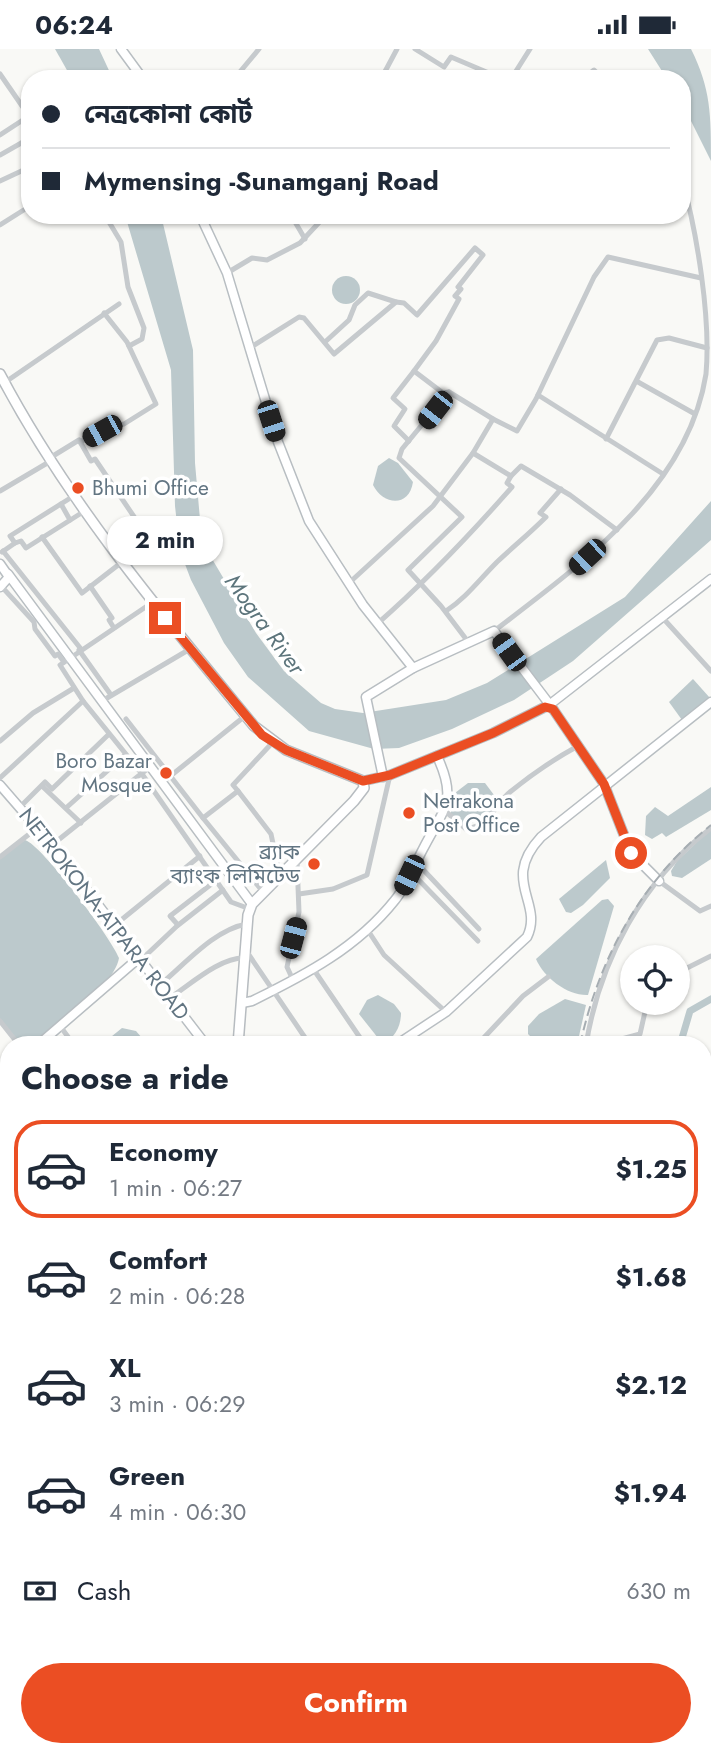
<!DOCTYPE html>
<html lang="en">
<head>
<meta charset="utf-8">
<style>
  body { margin:0; font-family:Jost,"Noto Sans Bengali",sans-serif; background:#f2f2f3; color:#1f2937; height:100vh; display:flex; flex-direction:column; font-size:26px; white-space:nowrap }
  * { box-sizing:border-box; margin:0 }
  p { font-size:23px; color:#747a83 }
  .icon { flex:none; width:38px; height:38px; fill:none; stroke:currentColor; stroke-width:2; stroke-linecap:round; stroke-linejoin:round }
  .map { position:relative; flex:1; overflow:hidden }
  .details { position:absolute; left:0px; top:987px; width:712px; height:721px; display:flex; flex-direction:column; background:#fff; border-radius:28px 28px 0 0; box-shadow:0 2px 5px #0004 }
  .details>* { flex:none }
  .top-card { position:absolute; left:21px; top:21px; width:670px; height:154px; border-radius:28px; box-shadow:0 2px 5px #0004; display:grid; align-content:center; height:154px; padding:0 21px; background:#fff }
  .tools { position:absolute; left:620px; top:896px; display:grid; gap:14px }
  .tools a { display:grid; place-items:center; width:70px; height:70px; border-radius:50%; background:#fff; box-shadow:0 2px 5px #0004; font-size:35px }
  .end { position:absolute; width:32px; height:32px; margin:-16px; border:9px solid #eb4e23; background:#fff; box-shadow:0 0 0 4px #fff }
  .from { border-radius:50% }
  .bubble { position:absolute; height:49px; border-radius:24px; background:#fff; box-shadow:0 2px 5px #0004; font-size:23px; font-weight:700; line-height:49px; text-align:center }
  .car { position:absolute; width:21px; height:42px; margin:-21px -10px; border-radius:9px; box-shadow:0 0 5px 2px #0007; background:linear-gradient(#222 24%,#8ab4d8 0 40%,#222 0 76%,#8ab4d8 0 86%,#222 0) }
  .top-card b { display:flex; align-items:center; gap:24px; height:66px; font-size:26px }
  .top-card b+b { border-top:2px solid #e0e1e3 }
  .top-card i { width:18px; height:18px; background:#1f2937 }
  ul { padding:0; list-style:none }
  li { display:flex; align-items:center; gap:21px; height:98px; margin:0 14px 10px; padding:0 7px; border:4px solid transparent; border-radius:28px }
  li div { flex:1 }
  li b { display:block; font-size:26px }
  li em { font-style:normal; font-weight:700 }
  li.on { border-color:#eb4e23 }
  li>.icon { width:63px; height:63px; stroke-width:1.5 }
  h2 { padding:0 21px; font-size:32px; line-height:84px }
  .pay { display:flex; align-items:center; gap:18px; height:77px; padding:0 21px; font-size:26px }
  .pay p { margin-inline-start:auto }
  .primary-button { display:flex; gap:14px; margin-top:auto; padding:14px 21px }
  .primary-button a { flex:1; height:80px; border-radius:42px; background:#eb4e23; color:#fff; font-size:28px; font-weight:700; line-height:80px; text-align:center }
  .status { display:flex; justify-content:space-between; align-items:center; height:49px; padding:0 35px; background:#fff; direction:ltr }
  .status svg { height:19px; fill:currentColor }
  .map>svg:first-child { display:block }
  .water { fill:#bcc9cc }
  .lines { fill:none; stroke-linecap:round; stroke-linejoin:round }
  .canal { stroke:#bcc9cc; stroke-width:7 }
  .secondary-casing { stroke:#b8bec2; stroke-width:11 }
  .primary-casing { stroke:#b7bcc0; stroke-width:12 }
  .street { stroke:#c6cacd; stroke-width:5 }
  .secondary { stroke:#fff; stroke-width:8 }
  .primary { stroke:#fff; stroke-width:9 }
  .rail { stroke:#a6adb2; stroke-width:2; stroke-dasharray:10 5; stroke-linecap:butt }
  .route { stroke:#eb4e23; stroke-width:9 }
  .poi-dot { fill:#eb4e23; stroke:#fff; stroke-width:2.5 }
  .labels { text-anchor:middle; stroke-width:7; stroke-linejoin:round; paint-order:stroke }
  .poi-label { font-size:21px; fill:#627582; stroke:#fff; text-anchor:start }
  .street-label { font-size:21px; fill:#627582; stroke:#fff }
  .water-label { font-size:23px; font-style:italic; fill:#5d757c; stroke:#fff }
</style>
</head>
<body>
<div class="status"><b>06:24</b><svg viewBox="0 0 49 12"><path d="M0 12V9h3v3zM5 12V6h3v6zM10 12V3h3v9zM15 12V0h3v12zM26 1h20v11H26zM47 4h2v5h-2z"/></svg></div>
<div class="map">
<svg width="711" height="1708" viewBox="0 0 711 1708">
  <rect width="100%" height="100%" fill="#f9f9f6"/>
  <g class="water">
    <path d="M55,0H99L113,30H72Z"/>
    <path d="M648,0H691C711,40 711,66 711,112L683,56L682,30H667Z"/>
    <path d="M125,166H161L193,301L195,414L202,493L256,584L284,622L321,654L335,660L363,664L446,651L487,634L625,548L711,452V491L573,612L514,651L452,680L399,699L374,700L309,682L248,628L224,594L191,531L180,502L175,457L171,321Z"/>
    <circle cx="346" cy="241" r="14"/>
    <path d="M389,409L398,414L413,433C409,459 383,456 373,436L378,417Z"/>
    <path d="M693,630L710,649L682,671L669,653Z"/>
    <path d="M468,734H485L494,746L496,758L485,769L465,776L451,765V747Z"/>
    <path d="M711,738V761L666,788L662,784L652,790L645,786L646,767L655,758L668,767Z"/>
    <path d="M711,780V810L682,829L672,827L671,822L677,812Z"/>
    <path d="M25,791C42,796 112,890 119,909C115,936 55,979 33,996L19,993L0,970V809Z"/>
    <path d="M606,811L610,829L583,856L571,864L566,863L559,850Z"/>
    <path d="M608,850L614,857L588,946C568,947 544,929 536,910L602,851Z"/>
    <path d="M378,946L394,955L401,964C401,977 395,990 382,994L359,965L367,951Z"/>
    <path d="M565,950L586,956L577,996H539L528,985V977L539,965Z"/>
    <path d="M122,979L136,982L148,996H101Z"/>
    <path d="M0,1204L9,1214V1344L0,1354Z"/>
    <path d="M506,1699H582V1708H514Z"/>
  </g>
  <g class="lines">
    <g class="canal">
      <path d="M680,996L690,962L711,950"/>
      <path d="M704,1085L711,1103"/>
      <path d="M704,1234L711,1223"/>
    </g>
    <defs>
      <g id="secondary">
        <path d="M121,0L143,30"/>
        <path d="M200,166L227,224L278,393L309,472L363,556L413,619L494,582L547,652"/>
        <path d="M0,515L9,528L0,538"/>
        <path d="M8,525L252,855"/>
        <path d="M553,653L711,530"/>
        <path d="M553,660L604,735L631,804L659,832"/>
        <path d="M383,728L366,648L413,619"/>
        <path d="M363,732L390,726L493,684L545,658"/>
        <path d="M0,736L52,796L206,996"/>
        <path d="M242,954L252,952C305,926 357,899 395,851C407,836 414,817 423,800C444,759 458,752 437,707"/>
        <path d="M38,996L140,908"/>
        <path d="M396,996L446,963L527,888C544,853 500,832 541,788L711,653"/>
        <path d="M0,1026L9,1019"/>
        <path d="M0,1142L9,1151"/>
      </g>
      <g id="primary">
        <path d="M0,325C68,454 162,565 254,677L286,701L363,732L364,739L354,752L252,855L248,866L238,996"/>
        <path d="M463,1699L471,1708"/>
      </g>
    </defs>
    <use href="#secondary" class="secondary-casing"/>
    <use href="#primary" class="primary-casing"/>
    <g class="street">
      <path d="M415,0L444,18L451,8L503,30"/>
      <path d="M0,25L29,67L0,86"/>
      <path d="M234,30L259,0"/>
      <path d="M381,30L397,0"/>
      <path d="M511,30L530,0"/>
      <path d="M583,30L594,21L603,30"/>
      <path d="M0,106L30,89"/>
      <path d="M0,132L30,118"/>
      <path d="M291,166L305,190"/>
      <path d="M0,176L30,157"/>
      <path d="M227,224L252,209L267,211L300,194L326,166"/>
      <path d="M325,293L349,271L355,256L368,244L396,253"/>
      <path d="M129,297L142,290L144,279L128,238L121,193L109,173L140,166"/>
      <path d="M248,300L299,268L304,269L334,305L396,253L404,254L417,266L475,199L483,206L458,238L461,240L455,247L459,250L436,292L414,322L443,344L449,343L493,370"/>
      <path d="M638,333L695,365"/>
      <path d="M4,334L119,255"/>
      <path d="M449,343L402,400L399,409L462,468L408,521L441,557L469,594"/>
      <path d="M538,346L663,425"/>
      <path d="M606,390L657,291L669,289L707,299"/>
      <path d="M409,392L394,377L405,360L393,349L414,322"/>
      <path d="M80,393L108,378L124,375L156,355L127,293L104,264"/>
      <path d="M473,404L493,370L517,382L536,350L594,228L608,208L701,229"/>
      <path d="M48,410L79,391L91,412L95,410L143,481L116,503"/>
      <path d="M0,442L49,413"/>
      <path d="M61,455L70,471"/>
      <path d="M42,488L82,544L122,513"/>
      <path d="M15,494L21,492L26,499L83,463"/>
      <path d="M3,502L81,600"/>
      <path d="M2,503L15,494L10,487L72,448"/>
      <path d="M349,534L433,457L473,404L511,427L521,417L570,446L617,481"/>
      <path d="M1,537L34,573L35,580L55,607L58,605L64,613"/>
      <path d="M90,537L112,569L109,571L114,579"/>
      <path d="M153,553L60,616L83,652L142,725L231,853L250,860"/>
      <path d="M446,562C466,549 479,531 497,513C513,498 530,484 546,468L540,464L561,440"/>
      <path d="M661,567L711,622"/>
      <path d="M377,575C426,532 469,487 512,438L507,434L511,427"/>
      <path d="M494,582C580,516 688,440 706,325C711,269 697,184 682,130"/>
      <path d="M79,601L111,646"/>
      <path d="M102,652L190,600"/>
      <path d="M126,670L203,769L238,742L271,785L280,828"/>
      <path d="M0,692L33,664L74,639"/>
      <path d="M0,729L83,652"/>
      <path d="M163,733L245,667"/>
      <path d="M42,737L81,774"/>
      <path d="M238,742L233,736L273,693"/>
      <path d="M20,758L45,733L52,740L108,686"/>
      <path d="M66,759L125,706"/>
      <path d="M444,761L466,780C490,777 496,754 510,743C531,726 554,710 578,697"/>
      <path d="M203,769L264,844"/>
      <path d="M52,796L151,717"/>
      <path d="M0,808L37,779"/>
      <path d="M416,813L479,880"/>
      <path d="M411,823L478,892"/>
      <path d="M659,832L700,862L711,857"/>
      <path d="M299,845L333,840L367,826L390,726"/>
      <path d="M115,876L200,807"/>
      <path d="M178,876L170,867L218,830"/>
      <path d="M367,880L384,906L446,963"/>
      <path d="M247,903L310,996"/>
      <path d="M142,910L177,877L223,841"/>
      <path d="M314,921L365,996"/>
      <path d="M677,924L711,907"/>
      <path d="M293,931L287,918L299,863L297,812"/>
      <path d="M161,935C185,915 215,880 247,875"/>
      <path d="M171,948C191,935 220,908 245,909"/>
      <path d="M0,972L19,996"/>
      <path d="M60,977L74,996"/>
      <path d="M477,996L523,947L548,928"/>
      <path d="M586,996C600,911 642,832 711,779"/>
      <path d="M600,996L640,985L647,954"/>
      <path d="M0,1099L9,1091"/>
      <path d="M704,1328L711,1320"/>
      <path d="M704,1334L711,1343"/>
    </g>
    <use href="#secondary" class="secondary"/>
    <use href="#primary" class="primary"/>
    <g class="rail">
      <path d="M580,996C599,909 641,832 711,776"/>
      <path d="M660,1699L661,1708"/>
    </g>
  </g>
  <g class="lines">
    <path class="route" d="M165,569L262,686L286,701L363,732L390,726L493,684L545,658L553,660L604,735L631,804"/>
  </g>
  <g class="poi-dot">
    <circle cx="78" cy="439" r="7"/>
    <circle cx="166" cy="724" r="7"/>
    <circle cx="409" cy="764" r="7"/>
    <circle cx="314" cy="815" r="7"/>
  </g>
  <g class="labels">
    <g class="poi-label">
      <text x="92" y="446">Bhumi Office</text>
      <text x="152" y="719" text-anchor="end">Boro Bazar<tspan x="152" dy="24">Mosque</tspan></text>
      <text x="423" y="759">Netrakona<tspan x="423" dy="24">Post Office</tspan></text>
      <text x="300" y="810" text-anchor="end">ব্র্যাক<tspan x="300" dy="24">ব্যাংক লিমিটেড</tspan></text>
    </g>
    <g class="street-label">
      <text transform="translate(104 865) rotate(52)" y="7">NETROKONA-ATPARA ROAD</text>
    </g>
    <g class="water-label">
      <text transform="translate(265 575) rotate(54)" y="8">Mogra River</text>
    </g>
  </g>
</svg>
<div class="tools">
<a><svg class="icon" aria-label="locate" viewBox="0 0 24 24"><circle cx="12" cy="12" r="6"/><path d="M12 2v4M12 18v4M2 12h4M18 12h4"/></svg></a>
</div>
<i class="end from" style="left:631px;top:804px"></i>
<i class="end" style="left:165px;top:569px"></i>
<div class="bubble" style="left:107px;top:467px;width:116px">2 min</div>
<i class="car" style="left:435px;top:361px;rotate:218deg"></i>
<i class="car" style="left:271px;top:372px;rotate:162deg"></i>
<i class="car" style="left:102px;top:382px;rotate:241deg"></i>
<i class="car" style="left:587px;top:508px;rotate:227deg"></i>
<i class="car" style="left:509px;top:603px;rotate:324deg"></i>
<i class="car" style="left:409px;top:826px;rotate:205deg"></i>
<i class="car" style="left:293px;top:889px;rotate:15deg"></i>
<div class="top-card">
<b><i class="from"></i>নেত্রকোনা কোর্ট</b>
<b><i></i>Mymensing -Sunamganj Road</b>
</div>
<section class="details">
<h2>Choose a ride</h2>
<ul>
<li class="on"><svg class="icon" aria-label="car" viewBox="0 0 24 24"><path d="M5 17H2v-5l4-1 3-4h7l3 4 3 1v5h-3M9 17h6M6 11h13"/><circle cx="7" cy="17" r="2"/><circle cx="17" cy="17" r="2"/></svg><div><b>Economy</b><p>1 min · 06:27</p></div><em>$1.25</em></li>
<li><svg class="icon" aria-label="car" viewBox="0 0 24 24"><path d="M5 17H2v-5l4-1 3-4h7l3 4 3 1v5h-3M9 17h6M6 11h13"/><circle cx="7" cy="17" r="2"/><circle cx="17" cy="17" r="2"/></svg><div><b>Comfort</b><p>2 min · 06:28</p></div><em>$1.68</em></li>
<li><svg class="icon" aria-label="car" viewBox="0 0 24 24"><path d="M5 17H2v-5l4-1 3-4h7l3 4 3 1v5h-3M9 17h6M6 11h13"/><circle cx="7" cy="17" r="2"/><circle cx="17" cy="17" r="2"/></svg><div><b>XL</b><p>3 min · 06:29</p></div><em>$2.12</em></li>
<li><svg class="icon" aria-label="car" viewBox="0 0 24 24"><path d="M5 17H2v-5l4-1 3-4h7l3 4 3 1v5h-3M9 17h6M6 11h13"/><circle cx="7" cy="17" r="2"/><circle cx="17" cy="17" r="2"/></svg><div><b>Green</b><p>4 min · 06:30</p></div><em>$1.94</em></li>
</ul>
<div class="pay"><svg class="icon" aria-label="cash" viewBox="0 0 24 24"><path d="M3 7h18v10H3z"/><circle cx="12" cy="12" r="2"/></svg>Cash<p>630 m</p></div>
<div class="primary-button"><a>Confirm</a></div>
</section>
</div>
</body>
</html>
